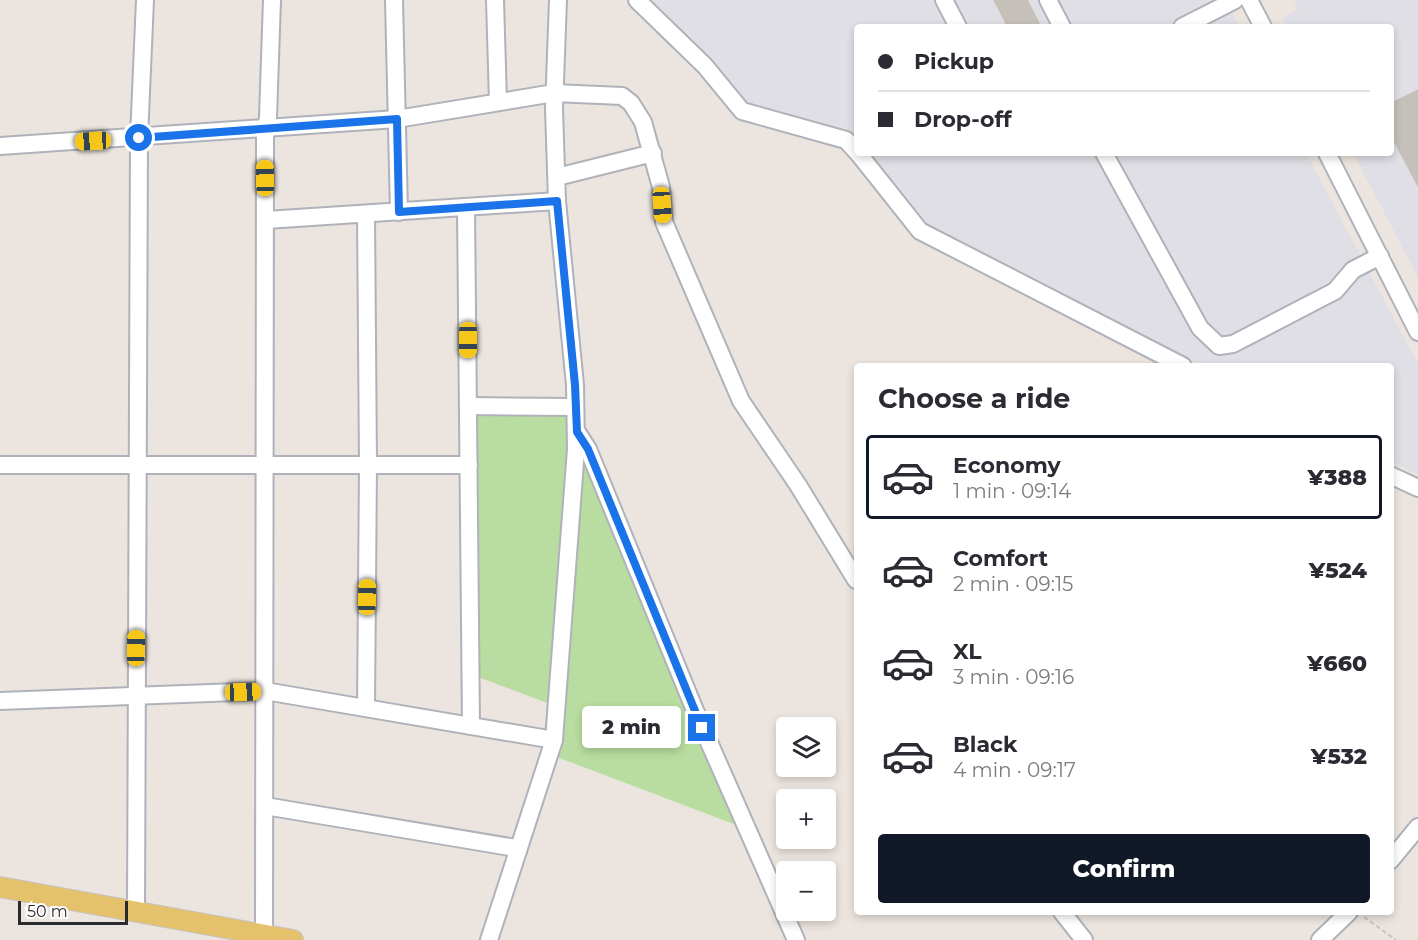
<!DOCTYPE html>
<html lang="en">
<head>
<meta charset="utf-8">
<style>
  body { margin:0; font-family:Montserrat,sans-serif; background:#f7f7f7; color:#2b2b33; height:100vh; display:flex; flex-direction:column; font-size:22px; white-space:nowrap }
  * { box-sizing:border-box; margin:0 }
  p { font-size:20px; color:#7c7c81 }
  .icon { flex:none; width:33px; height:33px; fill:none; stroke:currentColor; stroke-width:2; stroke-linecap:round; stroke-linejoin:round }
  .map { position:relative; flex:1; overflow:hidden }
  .panel { position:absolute; left:854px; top:363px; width:540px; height:552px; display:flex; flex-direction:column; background:#fff; border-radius:6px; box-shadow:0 3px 9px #0003 }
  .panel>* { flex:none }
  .top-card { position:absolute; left:854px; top:24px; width:540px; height:132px; border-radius:6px; box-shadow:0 3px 9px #0003; display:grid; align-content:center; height:132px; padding:0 24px; background:#fff }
  .fabs { position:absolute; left:776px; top:717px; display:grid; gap:12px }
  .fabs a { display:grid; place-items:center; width:60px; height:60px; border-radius:6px; background:#fff; box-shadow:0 3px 9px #0003; font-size:30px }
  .scale { position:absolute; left:18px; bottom:15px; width:110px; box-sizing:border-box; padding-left:6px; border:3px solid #2b2b2b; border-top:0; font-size:16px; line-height:21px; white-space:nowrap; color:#2b2b2b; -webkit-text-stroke:4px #fff; paint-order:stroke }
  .end { position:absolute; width:27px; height:27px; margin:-14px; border:8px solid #1a73e8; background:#fff; box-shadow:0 0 0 3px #fff }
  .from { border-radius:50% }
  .bubble { position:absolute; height:42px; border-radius:6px; background:#fff; box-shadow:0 3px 9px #0003; font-size:20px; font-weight:800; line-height:42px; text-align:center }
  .car { position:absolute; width:18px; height:36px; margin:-18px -9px; border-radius:8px; box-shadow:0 0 4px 2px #0007; background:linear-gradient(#f5c518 24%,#345 0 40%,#f5c518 0 76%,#345 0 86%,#f5c518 0) }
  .top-card b { display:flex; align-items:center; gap:21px; height:57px; font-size:22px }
  .top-card b+b { border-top:2px solid #e1e1e2 }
  .top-card i { width:15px; height:15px; background:#2b2b33 }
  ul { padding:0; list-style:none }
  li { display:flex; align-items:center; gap:18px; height:84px; margin:0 12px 9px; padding:0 12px; border:3px solid transparent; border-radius:6px }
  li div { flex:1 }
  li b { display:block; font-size:22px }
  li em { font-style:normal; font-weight:800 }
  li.current { border-color:#111827 }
  li>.icon { width:54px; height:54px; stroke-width:1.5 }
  h2 { padding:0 24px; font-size:27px; line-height:72px }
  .cta { display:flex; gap:12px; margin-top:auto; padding:12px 24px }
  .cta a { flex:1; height:69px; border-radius:6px; background:#111827; color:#fff; font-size:24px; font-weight:800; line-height:69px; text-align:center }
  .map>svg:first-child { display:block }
  .industrial { fill:#e0dfe5 }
  .green { fill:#b9dda0 }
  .building { fill:#c5c0ba; stroke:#c7c1b8; stroke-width:1.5 }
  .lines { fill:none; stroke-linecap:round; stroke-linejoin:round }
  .minor-casing { stroke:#afb2ba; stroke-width:20 }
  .major-casing { stroke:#c4c4c4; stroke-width:22 }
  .path { stroke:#c4c4c4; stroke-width:2; stroke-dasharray:4.5 3; stroke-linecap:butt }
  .minor { stroke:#fff; stroke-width:16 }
  .major { stroke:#e5c16b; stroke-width:20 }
  .route { stroke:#1a73e8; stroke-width:8 }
</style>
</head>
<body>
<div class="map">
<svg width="1418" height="940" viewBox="0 0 1418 940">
  <rect width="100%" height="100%" fill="#ece5df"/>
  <g class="industrial">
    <path d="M649,0H1225L1240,27H856V135L851,130L747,104L706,54Z"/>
    <path d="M1294,0H1418V277L1353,153H1390V27H1287L1282,18L1298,10Z"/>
    <path d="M870,153H1306L1418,364V475L1391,461L1390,366H1204L925,224Z"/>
  </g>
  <g class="green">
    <path d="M468,411L569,414L571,436L550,704L478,677Z"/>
    <path d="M582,447L739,826L557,757Z"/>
  </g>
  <g class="building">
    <path d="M994,0H1027L1041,27H1008Z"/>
    <path d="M1418,90V186L1390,133V104Z"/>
  </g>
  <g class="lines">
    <defs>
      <g id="minor">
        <path d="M394,0L399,212"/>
        <path d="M495,0L498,102"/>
        <path d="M637,0L705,66L742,111L846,140L856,151"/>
        <path d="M944,0L958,27"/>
        <path d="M1048,0L1062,27"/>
        <path d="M1249,0L1263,27"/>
        <path d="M1182,27L1235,0"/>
        <path d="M0,146L397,119L554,93L622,96L631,103L643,122L661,187L664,222L741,401L798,485L856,580"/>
        <path d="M858,153L920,231L1183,366"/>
        <path d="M1104,153L1200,328L1219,346L1233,344L1335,291L1353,270L1380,256"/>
        <path d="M1327,153L1418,332"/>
        <path d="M557,177L653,153"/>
        <path d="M466,208L471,726"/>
        <path d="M366,214L368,465L366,708"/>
        <path d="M266,220L557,201"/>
        <path d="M468,406L574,407"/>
        <path d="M577,432L588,449L694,708L796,940"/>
        <path d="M0,465H469"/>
        <path d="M1390,475L1418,488"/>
        <path d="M0,701L265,691L554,740"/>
        <path d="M265,806L510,847L518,851"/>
        <path d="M1390,861L1418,827"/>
        <path d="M136,912L139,138L145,0"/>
        <path d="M1062,912L1084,940"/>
        <path d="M264,940L265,137L268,117L272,0"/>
        <path d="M489,940L554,740L576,449L575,385L557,201L554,109L558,0"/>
        <path d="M1320,940L1349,912"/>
      </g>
      <path id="major" d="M0,887L293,940"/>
    </defs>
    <use href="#minor" class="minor-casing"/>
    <use href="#major" class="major-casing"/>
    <path class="path" d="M1364,917L1396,940"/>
    <use href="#minor" class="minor"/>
    <use href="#major" class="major"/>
  </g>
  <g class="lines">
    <path class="route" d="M139,138L397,119L399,212L557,201L575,385L577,432L588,449L702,728"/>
  </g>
</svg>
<div class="fabs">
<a><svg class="icon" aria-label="layers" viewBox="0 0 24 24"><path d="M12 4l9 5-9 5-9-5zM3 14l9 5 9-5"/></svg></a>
<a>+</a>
<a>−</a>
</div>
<div class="scale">50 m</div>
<i class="end from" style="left:139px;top:138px"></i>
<i class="end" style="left:702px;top:728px"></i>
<div class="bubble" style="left:582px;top:706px;width:99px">2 min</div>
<i class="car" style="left:93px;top:141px;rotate:267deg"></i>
<i class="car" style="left:265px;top:178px;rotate:359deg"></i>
<i class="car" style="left:662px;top:205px;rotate:176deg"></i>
<i class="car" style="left:468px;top:340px;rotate:180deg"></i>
<i class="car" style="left:367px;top:597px;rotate:1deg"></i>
<i class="car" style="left:136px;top:648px;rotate:1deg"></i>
<i class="car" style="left:243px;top:692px;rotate:88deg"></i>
<div class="top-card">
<b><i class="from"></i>Pickup</b>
<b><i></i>Drop-off</b>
</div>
<section class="panel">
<h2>Choose a ride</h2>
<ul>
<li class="current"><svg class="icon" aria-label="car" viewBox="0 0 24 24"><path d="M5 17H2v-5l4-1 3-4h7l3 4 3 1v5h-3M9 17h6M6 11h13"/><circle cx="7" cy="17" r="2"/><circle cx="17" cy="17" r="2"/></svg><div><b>Economy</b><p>1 min · 09:14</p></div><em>¥388</em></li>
<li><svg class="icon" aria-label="car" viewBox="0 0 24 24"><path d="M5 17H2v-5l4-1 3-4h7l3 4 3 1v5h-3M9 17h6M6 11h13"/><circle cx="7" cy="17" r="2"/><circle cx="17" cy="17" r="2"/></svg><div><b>Comfort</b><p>2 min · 09:15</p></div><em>¥524</em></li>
<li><svg class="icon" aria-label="car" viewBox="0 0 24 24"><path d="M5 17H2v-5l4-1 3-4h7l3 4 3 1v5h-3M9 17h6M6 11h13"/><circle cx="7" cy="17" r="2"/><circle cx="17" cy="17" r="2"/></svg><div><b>XL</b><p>3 min · 09:16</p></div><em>¥660</em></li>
<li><svg class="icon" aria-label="car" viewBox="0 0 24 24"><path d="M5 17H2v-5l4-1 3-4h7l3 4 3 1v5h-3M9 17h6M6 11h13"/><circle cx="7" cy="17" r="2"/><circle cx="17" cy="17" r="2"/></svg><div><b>Black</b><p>4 min · 09:17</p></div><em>¥532</em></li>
</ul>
<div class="cta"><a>Confirm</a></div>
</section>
</div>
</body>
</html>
